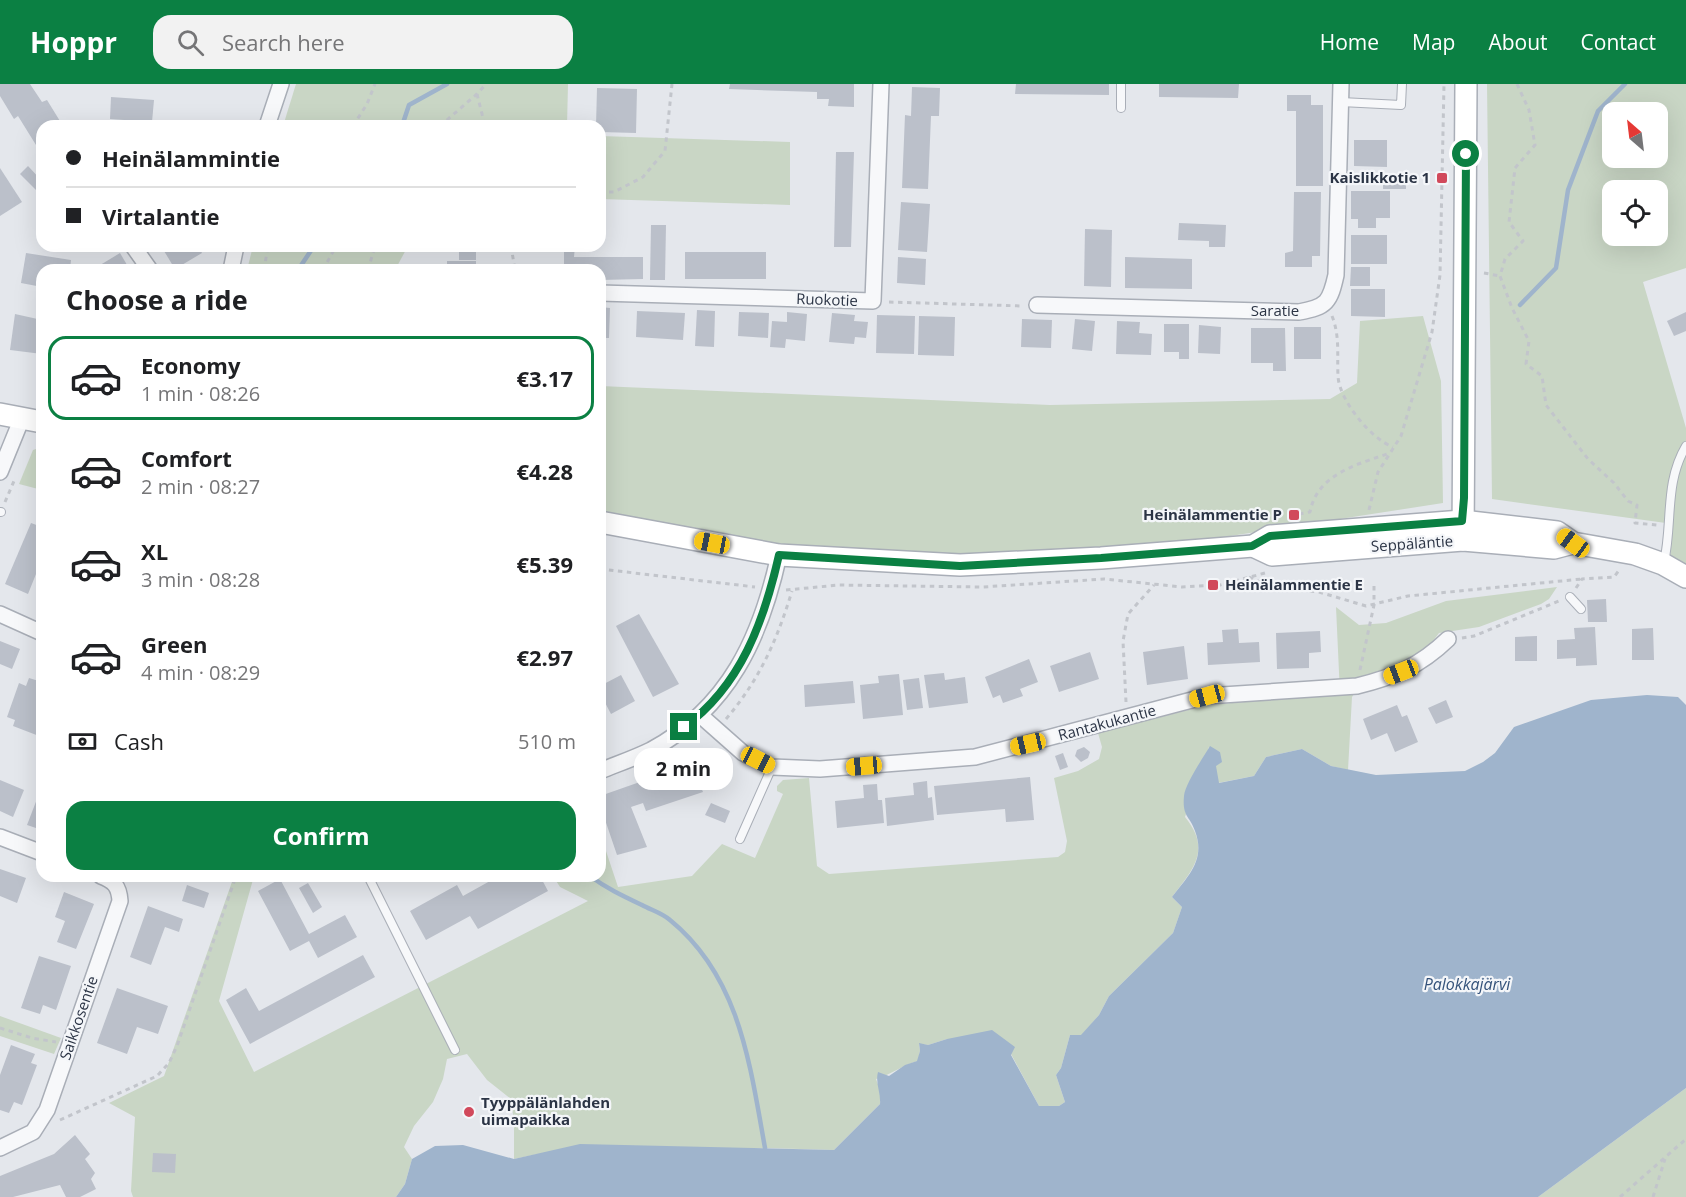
<!DOCTYPE html>
<html lang="en">
<head>
<meta charset="utf-8">
<style>
  body { margin:0; font-family:"Open Sans",sans-serif; background:#f2f2f2; color:#202124; height:100vh; display:flex; flex-direction:column; font-size:22px; white-space:nowrap }
  * { box-sizing:border-box; margin:0 }
  p { font-size:20px; color:#757577 }
  .icon { flex:none; width:33px; height:33px; fill:none; stroke:currentColor; stroke-width:2; stroke-linecap:round; stroke-linejoin:round }
  .map { position:relative; flex:1; overflow:hidden }
  .sheet { position:absolute; left:36px; top:180px; width:570px; height:618px; display:flex; flex-direction:column; background:#fff; border-radius:18px; box-shadow:0 6px 24px #0002 }
  .sheet>* { flex:none }
  .banner { position:absolute; left:36px; top:36px; width:570px; height:132px; border-radius:18px; box-shadow:0 6px 24px #0002; display:grid; align-content:center; height:132px; padding:0 30px; background:#fff }
  .needle { width:39px; rotate:332deg }
  .buttons { position:absolute; left:1602px; top:18px; display:grid; gap:12px }
  .buttons a { display:grid; place-items:center; width:66px; height:66px; border-radius:12px; background:#fff; box-shadow:0 6px 24px #0002; font-size:30px }
  .end { position:absolute; width:27px; height:27px; margin:-14px; border:8px solid #0b8043; background:#fff; box-shadow:0 0 0 3px #fff }
  .from { border-radius:50% }
  .bubble { position:absolute; height:42px; border-radius:18px; background:#fff; box-shadow:0 6px 24px #0002; font-size:20px; font-weight:700; line-height:42px; text-align:center }
  .car { position:absolute; width:18px; height:36px; margin:-18px -9px; border-radius:8px; box-shadow:0 0 4px 2px #0007; background:linear-gradient(#f5c518 24%,#345 0 40%,#f5c518 0 76%,#345 0 86%,#f5c518 0) }
  .banner b { display:flex; align-items:center; gap:21px; height:57px; font-size:22px }
  .banner b+b { border-top:2px solid #e0e0e0 }
  .banner i { width:15px; height:15px; background:#202124 }
  ul { padding:0; list-style:none }
  li { display:flex; align-items:center; gap:18px; height:84px; margin:0 12px 9px; padding:0 18px; border:3px solid transparent; border-radius:18px }
  li div { flex:1 }
  li b { display:block; font-size:22px }
  li em { font-style:normal; font-weight:700 }
  li.active { border-color:#0b8043 }
  li>.icon { width:54px; height:54px; stroke-width:1.5 }
  h2 { padding:0 30px; font-size:27px; line-height:72px }
  .pay { display:flex; align-items:center; gap:15px; height:66px; padding:0 30px; font-size:22px }
  .pay p { margin-inline-start:auto }
  .action { display:flex; gap:12px; margin-top:auto; padding:12px 30px }
  .action a { flex:1; height:69px; border-radius:18px; background:#0b8043; color:#fff; font-size:24px; font-weight:700; line-height:69px; text-align:center }
  header { display:flex; align-items:center; gap:36px; box-sizing:border-box; height:84px; padding:0 30px; background:#0b8043; color:#fff }
  header strong { font-size:28px }
  nav { display:flex; gap:33px; margin-inline-start:auto; font-size:21px }
  .search { width:420px; height:54px; background:#f2f2f2; display:flex; align-items:center; gap:15px; box-sizing:border-box; padding:0 21px; border-radius:18px; color:#757577; font-size:22px }
  .map>svg:first-child { display:block }
  .green { fill:#c9d6c5; fill-rule:evenodd }
  .water { fill:#9fb4cc }
  .lines { fill:none; stroke-linecap:round; stroke-linejoin:round }
  .stream { stroke:#9fb4cc; stroke-width:4.5 }
  .building { fill:#bbc0ca }
  .lane-casing { stroke:#a9aeb7; stroke-width:10 }
  .street-casing { stroke:#a9aeb7; stroke-width:18 }
  .secondary-casing { stroke:#a9aeb7; stroke-width:24 }
  .path { stroke:#c2c5cb; stroke-width:3; stroke-dasharray:4.5 4.5; stroke-linecap:butt }
  .lane { stroke:#f7f8fa; stroke-width:8 }
  .street { stroke:#f7f8fa; stroke-width:15 }
  .secondary { stroke:#fff; stroke-width:21 }
  .route { stroke:#0b8043; stroke-width:8 }
  .poi-dot { fill:#d1495b; stroke:#f4f6f9; stroke-width:2 }
  .labels { text-anchor:middle; stroke-width:4.5; stroke-linejoin:round; paint-order:stroke }
  .poi-label { font-size:15px; font-weight:bold; fill:#2b3445; stroke:#f4f6f9; text-anchor:end }
  .street-label { font-size:15px; fill:#2b3445; stroke:#f4f6f9 }
  .water-label { font-size:16px; font-style:italic; fill:#34527a; stroke:#f4f6f9 }
</style>
</head>
<body>
<header>
<strong>Hoppr</strong>
<div class="search"><svg class="icon" aria-label="search" viewBox="0 0 24 24"><circle cx="10" cy="10" r="6"/><path d="M15 15l6 6"/></svg>Search here</div>
<nav><a>Home</a><a>Map</a><a>About</a><a>Contact</a></nav>
</header>
<div class="map">
<svg width="1686" height="1113" viewBox="0 0 1686 1113">
  <rect width="100%" height="100%" fill="#e4e7ec"/>
  <g class="green">
    <path d="M296,0H568L567,42H283Z"/>
    <path d="M1487,0H1686V184L1643,198L1686,344V484L1670,476L1673,440L1492,415ZM1612,28H1658V74H1612ZM1612,106H1658V152H1612Z"/>
    <path d="M600,52L790,58V121L600,115Z"/>
    <path d="M253,162H408L395,186H247Z"/>
    <path d="M1423,232L1441,297L1443,419L1179,460L1014,472H863L758,458L600,427V302L1050,321L1330,315L1357,299L1360,237Z"/>
    <path d="M42,363V406L19,400L33,366Z"/>
    <path d="M1557,503L1549,515L1541,520L1479,543L1439,549L1420,574L1363,596L1352,613L1348,686L1331,682L1302,665L1266,673L1254,692L1218,699L1215,681L1220,668L1209,663L1185,733C1212,766 1193,785 1172,813L1182,823L1173,849L1109,912L1099,931L1081,952L1070,951L1061,984L1056,991L1065,1018L1059,1022H1039L1011,970L947,955L928,961L919,960L920,967L918,977C902,981 891,991 876,995L881,1009L880,1020L834,1066L765,1064L538,1070L514,1075V1038L511,1015L487,996L467,970L447,975L443,995L433,1018L414,1042L404,1063L412,1075L405,1100L396,1113H133L131,1107L135,1033L109,1019L164,992L234,792H254L219,917L254,988L588,817L560,803L553,792H600V749L618,803L692,792L722,760L755,774L783,710L777,707V702L783,696L809,694L817,782L829,790L1058,773L1065,768L1067,757L1054,694L1078,687L1099,675L1102,663L1098,649L1208,621L1340,610L1336,523L1359,541L1386,539L1446,517Z"/>
    <path d="M0,932L61,954L54,970L0,952Z"/>
    <path d="M1686,1004V1113H1538Z"/>
  </g>
  <path class="water" d="M1647,611L1678,613L1686,621V1004L1538,1113H396L405,1100L412,1075L435,1062L463,1061L514,1075L580,1060L834,1066L880,1020C881,1009 875,999 878,988L889,992L905,981L917,977L920,967L919,959L928,961L947,955L992,946L1015,963L1011,971L1039,1022H1059L1065,1018L1056,991L1061,984L1070,951H1081L1099,931L1109,912L1173,849L1182,823L1172,813C1188,792 1206,776 1195,747C1190,732 1182,733 1184,712C1185,700 1203,674 1210,662L1220,668L1222,678L1216,682L1219,699L1254,692L1266,673L1302,665L1331,682L1376,691L1465,687L1483,678L1495,669L1514,643L1591,616Z"/>
  <g class="lines">
    <g class="stream">
      <path d="M402,42L409,21L447,0"/>
      <path d="M298,186L314,162"/>
      <path d="M1520,221L1556,184L1568,106L1598,27L1625,0"/>
      <path d="M590,792C606,804 623,812 642,821C651,826 662,829 670,836C740,893 750,981 765,1064"/>
    </g>
  </g>
  <g class="building">
    <path d="M0,0H30L42,18L47,16L63,42H42V62L40,59L36,61L18,32L14,35L0,12Z"/>
    <path d="M730,0H854V23L828,22L829,15H817V8L729,5Z"/>
    <path d="M1016,0H1109V11L1015,10Z"/>
    <path d="M1159,0H1239L1238,14L1159,13Z"/>
    <path d="M912,3L940,4L939,32H931L928,105L902,104L905,31L911,32Z"/>
    <path d="M597,4L637,5L636,49L600,48V42H596Z"/>
    <path d="M1287,11H1311V21H1323V102H1296V27H1287Z"/>
    <path d="M111,13L154,16L152,38L110,35Z"/>
    <path d="M1354,56H1387V83L1354,82Z"/>
    <path d="M836,68H854L851,163H834Z"/>
    <path d="M28,82L42,97V112L20,90Z"/>
    <path d="M0,84L22,118L0,132Z"/>
    <rect x="1383" y="96" width="23" height="9"/>
    <path d="M1351,107H1390V134H1376V144H1358V135H1351Z"/>
    <path d="M1294,108H1321L1320,172H1312V183H1285V169L1293,167Z"/>
    <path d="M901,118L930,120L927,168L898,166Z"/>
    <path d="M1179,139L1226,141L1225,163H1209V157L1178,156Z"/>
    <path d="M651,141H666L665,196H650Z"/>
    <path d="M1085,145L1112,146L1111,203L1084,202Z"/>
    <rect x="1351" y="151" width="36" height="29"/>
    <path d="M161,162H198L202,169L175,185Z"/>
    <path d="M459,162L476,163V176H459Z"/>
    <path d="M564,162H575L574,173H643V195L600,196V186H575V180H564Z"/>
    <rect x="685" y="168" width="81" height="27"/>
    <path d="M26,169L71,176L70,186H42V203L21,199Z"/>
    <path d="M120,169L130,186H92Z"/>
    <path d="M898,173L926,175L925,201L897,199Z"/>
    <path d="M1125,173L1192,175V205L1125,204Z"/>
    <rect x="447" y="177" width="29" height="9"/>
    <path d="M1351,183H1370V202H1350Z"/>
    <path d="M1351,205H1385V233L1351,232Z"/>
    <path d="M600,223L610,224L609,254H600Z"/>
    <path d="M697,226L715,227L714,263L695,262Z"/>
    <path d="M637,227L685,229L683,256L636,253Z"/>
    <path d="M739,228L769,229L768,254L738,252Z"/>
    <path d="M787,228L807,230L805,257L786,255L785,264L770,263L772,237L787,238Z"/>
    <path d="M1686,228V247L1674,252L1667,237Z"/>
    <path d="M832,229L855,231L854,237L868,238L866,254L855,253L854,260L829,258Z"/>
    <path d="M15,230L42,236V270L10,266Z"/>
    <path d="M877,231L915,232L914,270L876,269Z"/>
    <path d="M919,232L955,233L954,272L918,271Z"/>
    <path d="M1022,235L1052,236L1051,264L1021,263Z"/>
    <path d="M1075,235L1095,237L1092,267L1072,265Z"/>
    <path d="M1117,237L1140,238L1139,249L1152,250L1151,271L1116,270Z"/>
    <path d="M1164,240H1189V275H1179V268H1164Z"/>
    <path d="M1199,241L1221,243L1220,270L1198,269Z"/>
    <rect x="1294" y="243" width="27" height="32"/>
    <path d="M1251,244H1285L1286,287H1273V279H1251Z"/>
    <path d="M31,439L42,443V475L28,510L5,500Z"/>
    <path d="M1606,515L1607,538H1588L1587,516Z"/>
    <path d="M639,530L679,600L653,613L616,542Z"/>
    <path d="M1595,543L1597,581L1576,582V574L1557,575V556L1575,555L1574,544Z"/>
    <path d="M1653,544L1654,576H1632V545Z"/>
    <path d="M1238,545L1239,559L1259,558L1260,578L1208,581L1207,559L1223,558L1222,546Z"/>
    <path d="M1320,547L1321,568L1309,569V584L1277,585L1276,549Z"/>
    <path d="M1537,552V577H1515V553Z"/>
    <path d="M0,557L20,565L12,585L0,580Z"/>
    <path d="M1184,562L1188,595L1147,601L1143,568Z"/>
    <path d="M1090,568L1099,595L1059,608L1050,582Z"/>
    <path d="M1029,575L1038,598L1020,605L1023,612L1003,619L1000,611L993,614L985,593Z"/>
    <path d="M944,589L945,596L965,593L968,619L929,624L924,591Z"/>
    <path d="M899,590L903,631L863,635L860,601L879,599L878,592Z"/>
    <path d="M621,591L635,617L611,630L600,609V602Z"/>
    <path d="M29,594L42,598V645L39,652L13,642L15,636L7,633L19,599L26,602Z"/>
    <path d="M919,594L923,624L907,626L903,596Z"/>
    <path d="M853,597L855,619L805,623L804,601Z"/>
    <path d="M1446,616L1453,633L1436,640L1428,624Z"/>
    <path d="M1397,621L1402,633L1407,631L1418,658L1395,668L1387,649L1371,656L1363,635Z"/>
    <path d="M1084,663L1090,668L1088,674L1081,678L1075,672L1077,666Z"/>
    <path d="M1063,669L1068,683L1060,686L1055,672Z"/>
    <path d="M691,680L703,708L646,727L643,719L631,723L647,763L617,771L600,721V712Z"/>
    <path d="M1030,693L1034,736L1006,738L1005,725L937,731L934,702Z"/>
    <path d="M0,696L24,706L13,733L0,727Z"/>
    <path d="M927,697L928,714L932,713L934,736L887,742L885,714L914,711L913,699Z"/>
    <path d="M877,700L878,716H882L884,739L837,744L835,717L864,714L863,701Z"/>
    <path d="M42,702V746L27,741Z"/>
    <path d="M711,719L730,727L725,739L705,731Z"/>
    <path d="M0,785L26,794L17,819L0,812Z"/>
    <path d="M499,792H540L548,807L478,845L470,832L426,856L410,827L457,801L463,812Z"/>
    <path d="M280,795L309,850L345,831L357,853L318,874L309,857L290,867L258,807Z"/>
    <path d="M308,799L322,823L313,829L299,804Z"/>
    <path d="M187,801L209,809L204,824L182,817Z"/>
    <path d="M64,808L94,820L76,865L57,858L65,837L55,833Z"/>
    <path d="M148,822L183,835L179,848L165,843L151,881L130,873Z"/>
    <path d="M363,871L375,893L250,960L226,916L246,904L259,927Z"/>
    <path d="M39,872L71,882L56,926L43,921L40,930L21,924Z"/>
    <path d="M117,904L168,922L158,950L137,943L127,970L97,959Z"/>
    <path d="M11,961L35,970L31,979L37,981L22,1021L14,1018L9,1029L0,1026V991Z"/>
    <path d="M75,1051L90,1070L85,1075L95,1089L91,1095L96,1105L80,1113H66L60,1101L13,1113H0V1092L54,1070Z"/>
    <path d="M153,1069L176,1070L175,1089L152,1088Z"/>
  </g>
  <g class="lines">
    <defs>
      <g id="lane">
        <path d="M1341,18L1401,21L1402,0"/>
        <path d="M1121,24V0"/>
        <path d="M0,428H1"/>
        <path d="M1664,478C1673,439 1664,399 1686,362"/>
        <path d="M1570,513L1581,525"/>
        <path d="M740,755L772,683"/>
        <path d="M368,792L455,966"/>
      </g>
      <g id="street">
        <path d="M267,42L281,0"/>
        <path d="M133,162L150,186"/>
        <path d="M231,186L236,162"/>
        <path d="M600,209L873,217L881,0"/>
        <path d="M1037,221L1299,228C1327,223 1330,218 1336,191L1341,0"/>
        <path d="M0,388L22,334"/>
        <path d="M0,530L42,549"/>
        <path d="M700,631L743,669L772,683L820,685L975,673L1207,612L1357,602C1394,593 1420,582 1448,555"/>
        <path d="M600,687C617,680 635,674 651,666C729,624 761,553 779,471"/>
        <path d="M0,753L42,769"/>
        <path d="M0,1064L33,1048L47,1026L120,817C119,802 114,797 101,792"/>
      </g>
      <g id="secondary">
        <path d="M0,330L42,338"/>
        <path d="M600,438L779,471L960,481L1101,474L1253,462L1270,452L1462,437L1557,448L1573,459L1635,470L1663,480L1686,493"/>
        <path d="M1463,456L1466,0"/>
        <path d="M1253,462L1272,471L1463,456L1554,464L1573,459"/>
      </g>
    </defs>
    <use href="#lane" class="lane-casing"/>
    <use href="#street" class="street-casing"/>
    <use href="#secondary" class="secondary-casing"/>
    <g class="path">
      <path d="M1517,0L1529,26L1535,61L1515,84L1509,138L1523,157L1505,175L1500,192L1512,224L1529,257L1526,280L1542,292L1546,321L1588,375L1614,399L1628,417L1637,421L1635,439L1657,441"/>
      <path d="M477,10L485,42"/>
      <path d="M353,42L367,20L375,0"/>
      <path d="M440,42L477,10L486,0"/>
      <path d="M600,108H614L643,93L665,67L672,0"/>
      <path d="M511,162L515,186"/>
      <path d="M264,186L268,162"/>
      <path d="M323,186L336,162"/>
      <path d="M368,186L375,162"/>
      <path d="M1484,189L1500,192"/>
      <path d="M889,218L1023,222"/>
      <path d="M1332,232C1340,252 1337,271 1338,292C1339,316 1371,355 1393,363"/>
      <path d="M5,418L14,397"/>
      <path d="M1369,426L1378,388L1401,352L1432,248L1440,191L1444,0"/>
      <path d="M1299,430L1310,428C1317,391 1355,381 1387,370"/>
      <path d="M600,485L755,503"/>
      <path d="M1249,493L1269,502L1319,508L1366,522L1408,512L1582,495"/>
      <path d="M1576,504L1582,495L1614,493L1620,485"/>
      <path d="M786,506L839,501L983,503L1104,495L1182,503L1220,501L1265,489"/>
      <path d="M1462,554L1474,552L1559,517"/>
      <path d="M1360,586L1374,521V498"/>
      <path d="M1126,618L1123,557L1128,530L1154,501"/>
      <path d="M726,635C760,595 777,556 792,507"/>
      <path d="M0,944L32,954L56,958"/>
      <path d="M60,1036L157,992L169,979L177,962L236,792"/>
      <path d="M1620,1113L1686,1055"/>
      <path d="M1653,1113L1665,1075"/>
    </g>
    <use href="#lane" class="lane"/>
    <use href="#street" class="street"/>
    <use href="#secondary" class="secondary"/>
  </g>
  <g class="lines">
    <path class="route" d="M684,643C741,602 764,537 779,471L960,482L1101,474L1252,462L1270,452L1462,437L1464,414L1466,70"/>
  </g>
  <g class="poi-dot">
    <rect x="1436" y="88" width="12" height="12" rx="3"/>
    <rect x="1288" y="425" width="12" height="12" rx="3"/>
    <rect x="1207" y="495" width="12" height="12" rx="3"/>
    <circle cx="469" cy="1028" r="6"/>
  </g>
  <g class="labels">
    <g class="poi-label">
      <text x="1430" y="99">Kaislikkotie 1</text>
      <text x="1282" y="436">Heinälammentie P</text>
      <text x="1225" y="506" text-anchor="start">Heinälammentie E</text>
      <text x="481" y="1024" text-anchor="start">Tyyppälänlahden<tspan x="481" dy="17">uimapaikka</tspan></text>
    </g>
    <g class="street-label">
      <text transform="translate(827 216) rotate(2)" y="5">Ruokotie</text>
      <text x="1275" y="232">Saratie</text>
      <text transform="translate(1412 460) rotate(-4)" y="5">Seppäläntie</text>
      <text transform="translate(1107 639) rotate(-15)" y="5">Rantakukantie</text>
      <text transform="translate(79 934) rotate(-71)" y="5">Saikkosentie</text>
    </g>
    <g class="water-label">
      <text x="1467" y="906">Palokkajärvi</text>
    </g>
  </g>
</svg>
<div class="buttons">
<a><svg class="needle" viewBox="-14 -14 28 28"><path d="M0-13l5 13h-10z" fill="#e53935"/><path d="M0 13l5-13h-10z" fill="#757577"/></svg></a>
<a><svg class="icon" aria-label="locate" viewBox="0 0 24 24"><circle cx="12" cy="12" r="6"/><path d="M12 2v4M12 18v4M2 12h4M18 12h4"/></svg></a>
</div>
<i class="end from" style="left:1466px;top:70px"></i>
<i class="end" style="left:684px;top:643px"></i>
<div class="bubble" style="left:634px;top:664px;width:99px">2 min</div>
<i class="car" style="left:712px;top:459px;rotate:281deg"></i>
<i class="car" style="left:1573px;top:459px;rotate:306deg"></i>
<i class="car" style="left:1401px;top:588px;rotate:249deg"></i>
<i class="car" style="left:1207px;top:612px;rotate:255deg"></i>
<i class="car" style="left:1028px;top:660px;rotate:257deg"></i>
<i class="car" style="left:758px;top:676px;rotate:117deg"></i>
<i class="car" style="left:864px;top:682px;rotate:265deg"></i>
<div class="banner">
<b><i class="from"></i>Heinälammintie</b>
<b><i></i>Virtalantie</b>
</div>
<section class="sheet">
<h2>Choose a ride</h2>
<ul>
<li class="active"><svg class="icon" aria-label="car" viewBox="0 0 24 24"><path d="M5 17H2v-5l4-1 3-4h7l3 4 3 1v5h-3M9 17h6M6 11h13"/><circle cx="7" cy="17" r="2"/><circle cx="17" cy="17" r="2"/></svg><div><b>Economy</b><p>1 min · 08:26</p></div><em>€3.17</em></li>
<li><svg class="icon" aria-label="car" viewBox="0 0 24 24"><path d="M5 17H2v-5l4-1 3-4h7l3 4 3 1v5h-3M9 17h6M6 11h13"/><circle cx="7" cy="17" r="2"/><circle cx="17" cy="17" r="2"/></svg><div><b>Comfort</b><p>2 min · 08:27</p></div><em>€4.28</em></li>
<li><svg class="icon" aria-label="car" viewBox="0 0 24 24"><path d="M5 17H2v-5l4-1 3-4h7l3 4 3 1v5h-3M9 17h6M6 11h13"/><circle cx="7" cy="17" r="2"/><circle cx="17" cy="17" r="2"/></svg><div><b>XL</b><p>3 min · 08:28</p></div><em>€5.39</em></li>
<li><svg class="icon" aria-label="car" viewBox="0 0 24 24"><path d="M5 17H2v-5l4-1 3-4h7l3 4 3 1v5h-3M9 17h6M6 11h13"/><circle cx="7" cy="17" r="2"/><circle cx="17" cy="17" r="2"/></svg><div><b>Green</b><p>4 min · 08:29</p></div><em>€2.97</em></li>
</ul>
<div class="pay"><svg class="icon" aria-label="cash" viewBox="0 0 24 24"><path d="M3 7h18v10H3z"/><circle cx="12" cy="12" r="2"/></svg>Cash<p>510 m</p></div>
<div class="action"><a>Confirm</a></div>
</section>
</div>
</body>
</html>
